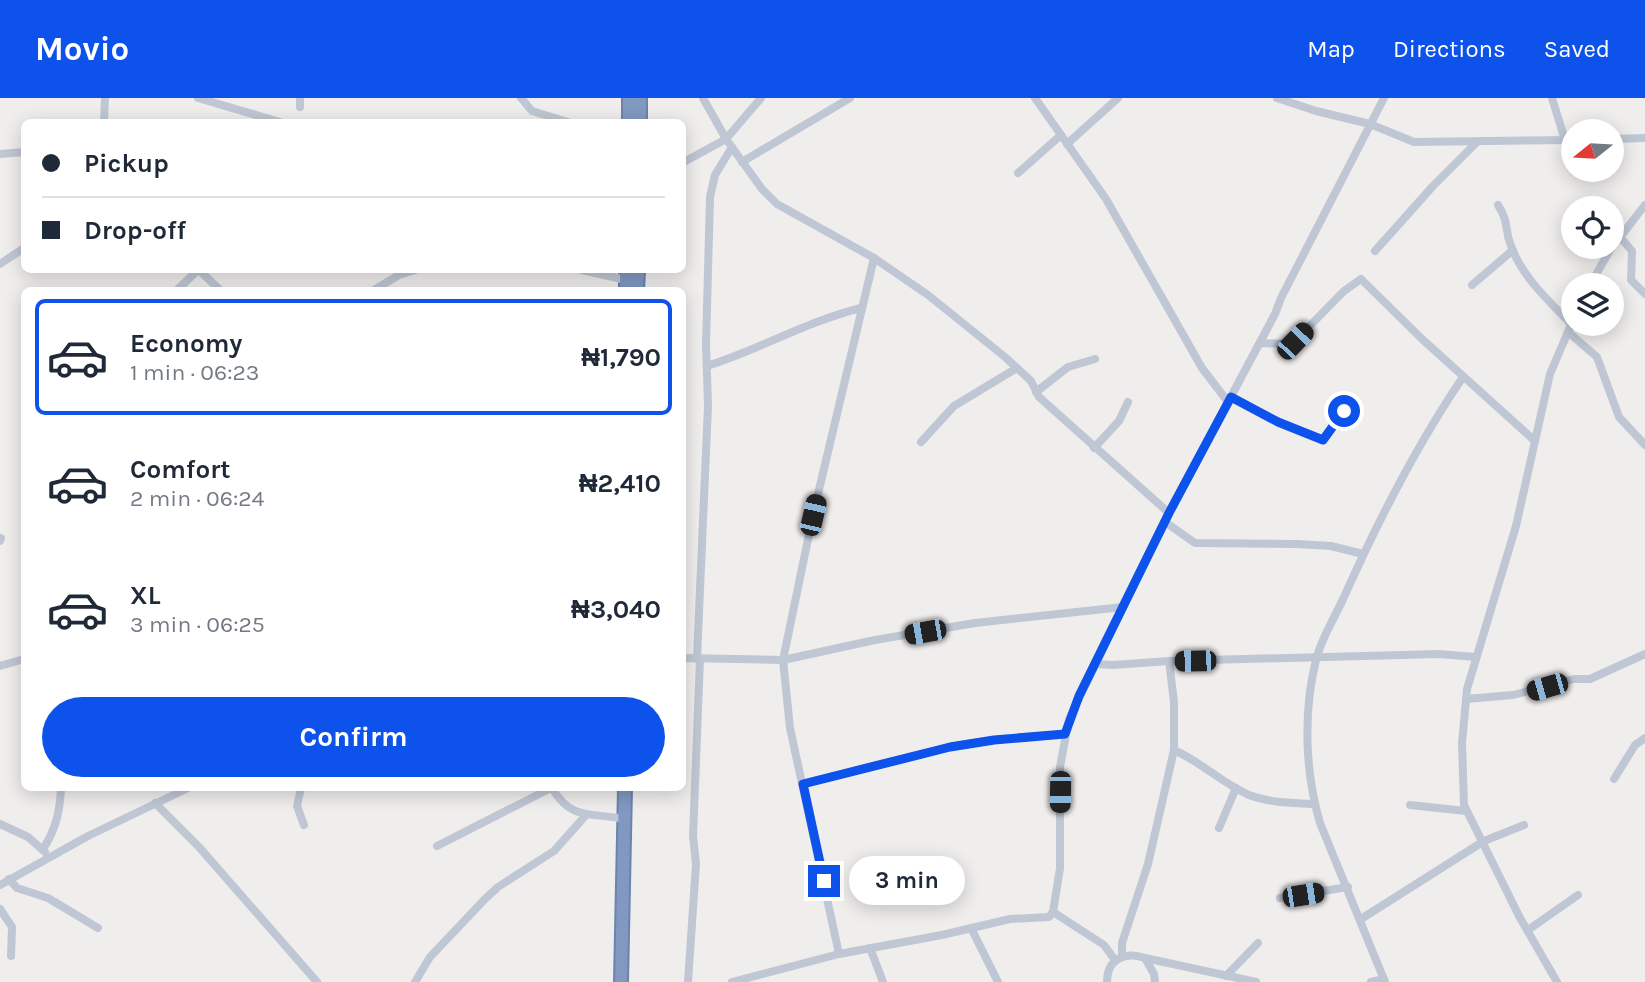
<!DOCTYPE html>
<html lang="en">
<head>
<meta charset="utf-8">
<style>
  body { margin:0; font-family:Karla,sans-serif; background:#f2f2f3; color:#1f2937; height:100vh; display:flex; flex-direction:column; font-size:26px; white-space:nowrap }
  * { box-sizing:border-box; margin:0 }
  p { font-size:23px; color:#747a83 }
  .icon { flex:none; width:38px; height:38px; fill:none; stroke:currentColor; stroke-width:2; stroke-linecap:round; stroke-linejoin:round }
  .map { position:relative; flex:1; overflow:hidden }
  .side { position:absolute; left:21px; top:189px; width:665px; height:504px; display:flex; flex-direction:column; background:#fff; border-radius:10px; box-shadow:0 4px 18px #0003 }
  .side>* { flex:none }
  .top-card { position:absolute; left:21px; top:21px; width:665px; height:154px; border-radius:10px; box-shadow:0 4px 18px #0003; display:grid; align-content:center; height:154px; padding:0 21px; background:#fff }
  .needle { width:46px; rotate:252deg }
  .fabs { position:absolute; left:1561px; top:21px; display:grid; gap:14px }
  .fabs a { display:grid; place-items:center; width:63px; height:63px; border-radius:50%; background:#fff; box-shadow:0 4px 18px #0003; font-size:35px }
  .end { position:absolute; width:32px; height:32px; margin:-16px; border:9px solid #0d52eb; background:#fff; box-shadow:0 0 0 4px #fff }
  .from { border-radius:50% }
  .bubble { position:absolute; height:49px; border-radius:24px; background:#fff; box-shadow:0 4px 18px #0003; font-size:23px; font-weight:700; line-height:49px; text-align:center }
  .car { position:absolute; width:21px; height:42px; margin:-21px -10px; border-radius:9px; box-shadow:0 0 5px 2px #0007; background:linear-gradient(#222 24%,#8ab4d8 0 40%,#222 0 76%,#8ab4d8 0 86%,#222 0) }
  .top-card b { display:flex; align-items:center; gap:24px; height:66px; font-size:26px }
  .top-card b+b { border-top:2px solid #e0e1e3 }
  .top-card i { width:18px; height:18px; background:#1f2937 }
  ul { padding:12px 0 0; list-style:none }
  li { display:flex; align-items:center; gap:21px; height:116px; margin:0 14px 10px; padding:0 7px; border:4px solid transparent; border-radius:10px }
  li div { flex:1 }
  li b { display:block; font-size:26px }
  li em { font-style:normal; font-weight:700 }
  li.selected { border-color:#0d52eb }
  li>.icon { width:63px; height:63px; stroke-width:1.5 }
  .cta { display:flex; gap:14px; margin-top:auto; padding:14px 21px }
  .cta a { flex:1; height:80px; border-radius:42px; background:#0d52eb; color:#fff; font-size:28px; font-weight:700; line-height:80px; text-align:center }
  header { display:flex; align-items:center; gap:42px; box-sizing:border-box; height:98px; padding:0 35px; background:#0d52eb; color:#fff }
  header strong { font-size:33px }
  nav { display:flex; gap:38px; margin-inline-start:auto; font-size:24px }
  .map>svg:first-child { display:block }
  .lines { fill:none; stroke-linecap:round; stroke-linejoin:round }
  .highway-casing { stroke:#6c83ac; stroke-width:16 }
  .minor { stroke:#bfc7d4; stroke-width:8 }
  .highway { stroke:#8198c0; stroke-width:12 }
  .route { stroke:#0d52eb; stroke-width:9 }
</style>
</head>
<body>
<header>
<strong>Movio</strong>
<nav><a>Map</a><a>Directions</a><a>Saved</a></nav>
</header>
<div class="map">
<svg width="1645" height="884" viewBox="0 0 1645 884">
  <rect width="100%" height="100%" fill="#f0eded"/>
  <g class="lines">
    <defs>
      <g id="highway">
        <path d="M629,24V0"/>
        <path d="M640,24V0"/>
        <path d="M626,192V172"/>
        <path d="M637,192L638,172"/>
        <path d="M621,884L625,690"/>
      </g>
    </defs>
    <use href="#highway" class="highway-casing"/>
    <g class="minor">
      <path d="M198,0L280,24"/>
      <path d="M521,0L532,13L568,24"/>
      <path d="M703,0L726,41L762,91L777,106L874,160L928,197L1005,259L1031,283L1039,299L1169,415"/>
      <path d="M1035,0L1106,101L1202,270L1228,304"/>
      <path d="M1277,0L1316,13L1370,26L1414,44L1573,42"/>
      <path d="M1552,0L1565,42"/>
      <path d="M300,9V0"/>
      <path d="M104,24L105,0"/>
      <path d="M1612,41L1645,40"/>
      <path d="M1067,46L1118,0"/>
      <path d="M0,56L24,54"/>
      <path d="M742,64L850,0"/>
      <path d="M682,65L726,41L761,0"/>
      <path d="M1018,75L1061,37"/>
      <path d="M1498,107C1510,126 1504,131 1511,148C1523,180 1548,202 1571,226"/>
      <path d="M1620,139L1632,153L1631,182L1645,196"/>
      <path d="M1375,153L1433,88L1477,44"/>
      <path d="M0,166L24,150"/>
      <path d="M199,172L220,192"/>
      <path d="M582,172L626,182"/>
      <path d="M1472,187L1513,152"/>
      <path d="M1590,187L1610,152L1645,107"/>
      <path d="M177,192L198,172"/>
      <path d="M374,192L399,177L415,172"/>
      <path d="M1568,234L1597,259L1619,319L1645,347"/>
      <path d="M1260,245L1290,246L1295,243L1344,193L1361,181L1422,241L1535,343"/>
      <path d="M707,268C761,251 805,224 861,210"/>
      <path d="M1036,294L1068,269L1095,261"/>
      <path d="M1231,299L1278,324L1323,342L1344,313"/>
      <path d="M921,344L954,308L1017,270"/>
      <path d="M1094,350L1119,323L1128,304"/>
      <path d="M1165,424L1195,445L1297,446L1331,448L1363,456"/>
      <path d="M0,443L1,440"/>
      <path d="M682,560L783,562L875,542L975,525L1123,509"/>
      <path d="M697,561L708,308L706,246L710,99L715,77L732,49"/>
      <path d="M1095,566L1113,567L1169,563L1439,556L1475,559"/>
      <path d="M0,568L24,561"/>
      <path d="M1466,601L1513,597L1574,581H1590L1645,556"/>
      <path d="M1174,652C1201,664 1222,685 1249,697C1270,705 1293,705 1315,706"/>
      <path d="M1614,681L1635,647L1645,640"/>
      <path d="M803,686L950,649L994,642L1065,636"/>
      <path d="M301,690L297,708L304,727"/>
      <path d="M552,690C572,724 592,714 625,721"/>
      <path d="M155,705L199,749L317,884"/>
      <path d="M1410,707L1466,713"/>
      <path d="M0,726L28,739L45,754"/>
      <path d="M1219,730L1236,690"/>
      <path d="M437,748L551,690"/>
      <path d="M43,751C56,731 60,713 61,690"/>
      <path d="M9,781L17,790L48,800L98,830"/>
      <path d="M0,787L88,738L188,690"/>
      <path d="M1280,800L1348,789"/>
      <path d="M0,811L12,829L11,858"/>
      <path d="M1053,814L1104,847L1115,862"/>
      <path d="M1361,821L1484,743L1524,727"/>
      <path d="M971,830L998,884"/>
      <path d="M1528,832L1578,797"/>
      <path d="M870,850L883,884"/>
      <path d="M839,856L790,630L783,562L813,417L874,160"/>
      <path d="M1122,858V845L1148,766L1174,652V604L1169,563"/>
      <path d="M1145,860L1256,884"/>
      <path d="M1226,878L1258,845"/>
      <path d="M415,884L430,859L485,801L498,789L554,753L586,717"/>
      <path d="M688,884L696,766L693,738L700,561"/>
      <path d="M732,884L839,856L942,837L1010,821L1049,819L1053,814L1060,770V669L1069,621L1169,415L1275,216L1281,200L1384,0"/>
      <path d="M1107,884C1107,861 1125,853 1145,860L1154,876L1155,884"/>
      <path d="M1371,884L1384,881"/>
      <path d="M1385,884L1320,725C1305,674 1303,614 1316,562C1321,541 1335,519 1344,499C1378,423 1416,348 1463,279"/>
      <path d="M1557,884L1519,818L1464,707L1462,645L1467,591L1516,428L1550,276L1573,222"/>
    </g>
    <use href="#highway" class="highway"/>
  </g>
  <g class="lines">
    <path class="route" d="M824,783L803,686L950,649L994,642L1065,636L1079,598L1169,415L1231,299L1278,324L1323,342L1344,313"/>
  </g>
</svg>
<div class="fabs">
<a><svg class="needle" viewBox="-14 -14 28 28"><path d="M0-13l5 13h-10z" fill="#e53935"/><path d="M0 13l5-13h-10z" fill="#747a83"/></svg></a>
<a><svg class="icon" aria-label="locate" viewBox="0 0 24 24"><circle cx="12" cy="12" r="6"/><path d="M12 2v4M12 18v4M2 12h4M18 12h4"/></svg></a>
<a><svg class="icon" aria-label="layers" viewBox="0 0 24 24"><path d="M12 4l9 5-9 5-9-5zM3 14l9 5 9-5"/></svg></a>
</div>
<i class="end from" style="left:1344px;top:313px"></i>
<i class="end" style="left:824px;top:783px"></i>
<div class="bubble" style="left:849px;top:758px;width:116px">3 min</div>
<i class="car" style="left:1295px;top:243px;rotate:44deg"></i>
<i class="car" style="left:813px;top:417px;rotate:13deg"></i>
<i class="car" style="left:925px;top:534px;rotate:260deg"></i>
<i class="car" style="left:1195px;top:563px;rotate:269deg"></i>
<i class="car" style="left:1547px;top:589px;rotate:254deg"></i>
<i class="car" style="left:1060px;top:694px;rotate:181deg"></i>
<i class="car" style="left:1303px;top:797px;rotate:81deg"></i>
<div class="top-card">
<b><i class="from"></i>Pickup</b>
<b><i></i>Drop-off</b>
</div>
<section class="side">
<ul>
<li class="selected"><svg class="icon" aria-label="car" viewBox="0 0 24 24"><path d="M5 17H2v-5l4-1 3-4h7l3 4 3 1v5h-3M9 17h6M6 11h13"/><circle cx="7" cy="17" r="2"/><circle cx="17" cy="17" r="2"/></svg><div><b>Economy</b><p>1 min · 06:23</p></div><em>₦1,790</em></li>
<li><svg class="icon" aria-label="car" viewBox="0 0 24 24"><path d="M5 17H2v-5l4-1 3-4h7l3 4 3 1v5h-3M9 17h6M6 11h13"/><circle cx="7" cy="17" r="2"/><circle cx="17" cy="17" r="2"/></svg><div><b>Comfort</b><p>2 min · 06:24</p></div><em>₦2,410</em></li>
<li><svg class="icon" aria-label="car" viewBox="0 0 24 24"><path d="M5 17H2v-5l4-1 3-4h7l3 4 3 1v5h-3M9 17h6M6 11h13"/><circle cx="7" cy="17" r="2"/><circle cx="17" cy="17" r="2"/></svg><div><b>XL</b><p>3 min · 06:25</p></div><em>₦3,040</em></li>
</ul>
<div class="cta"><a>Confirm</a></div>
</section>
</div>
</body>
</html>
